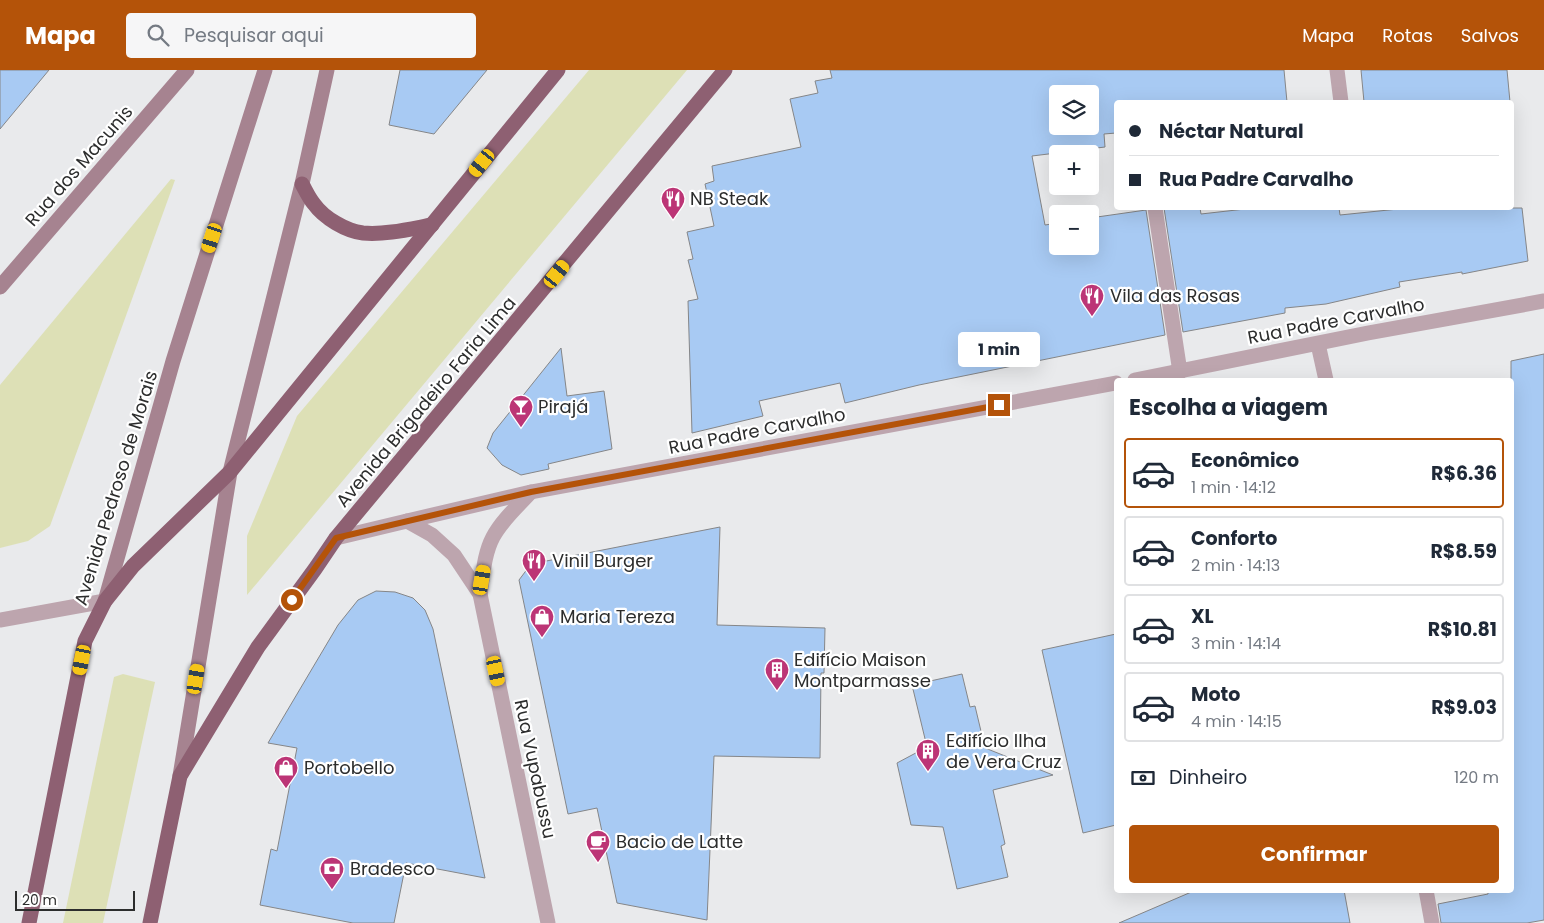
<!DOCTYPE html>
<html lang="pt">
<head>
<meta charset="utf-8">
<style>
  body { margin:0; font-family:Poppins,sans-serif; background:#f6f6f7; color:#1f2937; height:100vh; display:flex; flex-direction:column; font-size:19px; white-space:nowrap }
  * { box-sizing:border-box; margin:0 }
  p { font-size:16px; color:#747a83 }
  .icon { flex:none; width:28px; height:28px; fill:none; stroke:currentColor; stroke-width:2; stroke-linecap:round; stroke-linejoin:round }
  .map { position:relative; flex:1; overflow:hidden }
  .side { position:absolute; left:1114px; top:308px; width:400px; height:515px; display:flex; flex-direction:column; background:#fff; border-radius:5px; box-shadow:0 5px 20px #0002 }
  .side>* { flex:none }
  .guide { position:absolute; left:1114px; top:30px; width:400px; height:110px; border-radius:5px; box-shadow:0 5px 20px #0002; display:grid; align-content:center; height:110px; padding:0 15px; background:#fff }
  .buttons { position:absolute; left:1049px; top:15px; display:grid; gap:10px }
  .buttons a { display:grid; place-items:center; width:50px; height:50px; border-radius:5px; background:#fff; box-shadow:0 5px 20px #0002; font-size:25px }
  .scale { position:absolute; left:15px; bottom:12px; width:120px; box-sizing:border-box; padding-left:5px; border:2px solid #2c2d2d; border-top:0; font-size:14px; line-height:18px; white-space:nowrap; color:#2c2d2d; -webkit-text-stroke:4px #fff; paint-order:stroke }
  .end { position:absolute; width:22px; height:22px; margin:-11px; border:6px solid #b45309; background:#fff; box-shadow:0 0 0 2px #fff }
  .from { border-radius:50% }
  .bubble { position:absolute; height:35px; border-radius:5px; background:#fff; box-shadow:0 5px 20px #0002; font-size:16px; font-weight:700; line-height:35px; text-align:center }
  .car { position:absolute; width:15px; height:30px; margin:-15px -8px; border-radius:6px; box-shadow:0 0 4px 1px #0007; background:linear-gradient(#f5c518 24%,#345 0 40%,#f5c518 0 76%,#345 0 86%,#f5c518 0) }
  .guide b { display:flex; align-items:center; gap:18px; height:48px; font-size:19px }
  .guide b+b { border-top:1px solid #e0e1e3 }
  .guide i { width:12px; height:12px; background:#1f2937 }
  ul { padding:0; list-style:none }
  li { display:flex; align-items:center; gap:15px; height:70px; margin:0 10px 8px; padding:0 5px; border:2px solid #e0e1e3; border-radius:5px }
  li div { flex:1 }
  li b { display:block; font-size:19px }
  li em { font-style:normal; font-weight:700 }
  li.current { border-color:#b45309 }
  li>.icon { width:45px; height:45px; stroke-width:1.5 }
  h2 { padding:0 15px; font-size:22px; line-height:60px }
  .pay { display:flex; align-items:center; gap:12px; height:55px; padding:0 15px; font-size:19px }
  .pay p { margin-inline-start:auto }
  .button { display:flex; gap:10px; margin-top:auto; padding:10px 15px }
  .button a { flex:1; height:58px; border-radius:5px; background:#b45309; color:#fff; font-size:20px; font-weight:700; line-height:58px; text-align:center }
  header { display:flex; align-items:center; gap:30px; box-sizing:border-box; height:70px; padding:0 25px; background:#b45309; color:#fff }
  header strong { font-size:24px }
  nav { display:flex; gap:28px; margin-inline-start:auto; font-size:18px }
  .search { width:350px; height:45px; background:#f6f6f7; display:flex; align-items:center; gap:12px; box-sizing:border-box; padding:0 18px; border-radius:5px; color:#747a83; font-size:19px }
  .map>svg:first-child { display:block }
  .green { fill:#dde0b6 }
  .building { fill:#a8caf3; stroke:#858688; fill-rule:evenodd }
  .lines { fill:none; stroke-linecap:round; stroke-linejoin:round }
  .service { stroke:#bda5ae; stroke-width:15 }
  .minor { stroke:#bda5ae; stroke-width:15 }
  .secondary { stroke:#a68390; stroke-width:15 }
  .trunk { stroke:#8e6072; stroke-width:15 }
  .route { stroke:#b45309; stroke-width:6 }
  .labels { text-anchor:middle; stroke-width:4.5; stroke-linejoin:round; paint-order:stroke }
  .street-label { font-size:18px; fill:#2c2d2d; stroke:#fff }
  .poi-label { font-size:18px; fill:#2c2d2d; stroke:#fff; text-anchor:start }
</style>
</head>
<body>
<header>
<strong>Mapa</strong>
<div class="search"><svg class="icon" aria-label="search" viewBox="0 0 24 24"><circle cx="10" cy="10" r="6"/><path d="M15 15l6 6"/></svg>Pesquisar aqui</div>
<nav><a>Mapa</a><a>Rotas</a><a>Salvos</a></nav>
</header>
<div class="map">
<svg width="1544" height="853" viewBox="0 0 1544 853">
  <rect width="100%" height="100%" fill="#e9eaec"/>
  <g class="green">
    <path d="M589,0H687L247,525V466L297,346Z"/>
    <path d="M171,109L175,110L50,456L28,471L0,478V315Z"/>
    <path d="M123,604L155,612L103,853H63L114,607Z"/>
  </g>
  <g class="building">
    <path d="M0,0H49L0,59Z"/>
    <path d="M400,0H487L434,64L389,55Z"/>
    <path d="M830,0H1284L1287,32H1116V63L1104,64L1105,77L1032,86L1045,155L1058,153V176H1090V148L1146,140L1165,265L919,315L845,333L840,313L759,331L763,346L692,363L688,231L698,229L688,190L693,189L687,162L714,156L705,114L714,111L712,96L801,77L790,29L818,23L815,11L832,8ZM1058,24H1090V56H1058Z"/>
    <path d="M1361,0H1507L1510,32H1364Z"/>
    <path d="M1164,138H1200L1201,144L1254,138H1339L1340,145L1408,138H1522L1528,191L1462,204V202L1399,212L1400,217L1326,234L1285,238V243L1183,262Z"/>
    <path d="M561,278L567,326L604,321L612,379L548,394L549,399L521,405L502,395L487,378L493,363Z"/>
    <path d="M1544,284V850L1527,853H1441L1438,834L1488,824V820H1511V291Z"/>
    <path d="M720,457L717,555L825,558L824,603H821L820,688L714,686L707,850L617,833L597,738L568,744L519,510L531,494Z"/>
    <path d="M376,521L395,522L413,528L425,540L433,559L485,808L406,793L394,853H353L260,835L271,779L277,781L297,678L268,673L338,555L358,530Z"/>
    <path d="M1116,564V755L1083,763L1042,580Z"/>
    <path d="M962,604L970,637L975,636L985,678L1053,705L993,720L1005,774L1001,776L1008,807L957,819L943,757L911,755L897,693L927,677L912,615Z"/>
    <path d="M1196,820H1344L1350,853H1119Z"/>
  </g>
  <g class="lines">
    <path class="service" d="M1155,138L1180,302"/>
    <g class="minor">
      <path d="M1337,0L1341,32"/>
      <path d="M1318,274L1326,310"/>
      <path d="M1135,310L1368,263L1544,231"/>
      <path d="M407,451L531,422L1116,313"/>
      <path d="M336,468L407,451L432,465L454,485L480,524L548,853"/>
      <path d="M480,524C483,505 484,484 493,467C502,450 518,436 531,422"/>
      <path d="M0,550L105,531"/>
      <path d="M1426,820L1432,853"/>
    </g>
    <g class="secondary">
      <path d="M0,217L187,0"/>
      <path d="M105,531L173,291L265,0"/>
      <path d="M180,706L230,402L302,114L327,0"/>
    </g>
    <g class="trunk">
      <path d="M302,114C306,121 309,128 314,134C324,148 346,161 363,163C385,165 410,159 432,155"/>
      <path d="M29,853L85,571L105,531L133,496L230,402L558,0"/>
      <path d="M150,853L180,706L258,577L315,499L336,468L725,0"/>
    </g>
  </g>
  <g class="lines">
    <path class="route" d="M292,530L336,468L531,422L999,335"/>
  </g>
  <defs>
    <symbol id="restaurant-pin" viewBox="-11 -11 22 30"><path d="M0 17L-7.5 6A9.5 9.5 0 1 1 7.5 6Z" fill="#bc3576" stroke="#fff"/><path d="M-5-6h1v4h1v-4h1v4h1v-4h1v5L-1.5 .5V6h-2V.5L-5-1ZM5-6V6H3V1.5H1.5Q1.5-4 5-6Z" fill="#fff"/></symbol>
    <symbol id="bar-pin" viewBox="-11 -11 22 30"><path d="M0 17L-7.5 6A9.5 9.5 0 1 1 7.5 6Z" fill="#bc3576" stroke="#fff"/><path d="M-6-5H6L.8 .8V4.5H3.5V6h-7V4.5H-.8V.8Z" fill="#fff"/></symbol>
    <symbol id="shop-pin" viewBox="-11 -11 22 30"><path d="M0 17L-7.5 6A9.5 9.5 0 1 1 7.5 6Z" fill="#bc3576" stroke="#fff"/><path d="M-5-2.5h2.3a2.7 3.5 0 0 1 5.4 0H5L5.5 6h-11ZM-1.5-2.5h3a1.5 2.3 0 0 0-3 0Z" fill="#fff"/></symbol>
    <symbol id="building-pin" viewBox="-11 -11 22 30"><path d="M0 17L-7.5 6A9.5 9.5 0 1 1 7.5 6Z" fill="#bc3576" stroke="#fff"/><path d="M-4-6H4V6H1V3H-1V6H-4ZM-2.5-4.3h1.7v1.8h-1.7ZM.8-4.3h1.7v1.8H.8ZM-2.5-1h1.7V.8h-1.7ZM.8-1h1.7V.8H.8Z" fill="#fff"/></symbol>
    <symbol id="cafe-pin" viewBox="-11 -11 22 30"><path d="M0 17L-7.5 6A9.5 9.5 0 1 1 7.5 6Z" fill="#bc3576" stroke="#fff"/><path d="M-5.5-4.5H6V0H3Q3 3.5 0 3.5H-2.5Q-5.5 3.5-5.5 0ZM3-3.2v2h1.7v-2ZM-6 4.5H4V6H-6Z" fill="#fff"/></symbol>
    <symbol id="bank-pin" viewBox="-11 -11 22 30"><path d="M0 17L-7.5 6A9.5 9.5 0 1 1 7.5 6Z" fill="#bc3576" stroke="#fff"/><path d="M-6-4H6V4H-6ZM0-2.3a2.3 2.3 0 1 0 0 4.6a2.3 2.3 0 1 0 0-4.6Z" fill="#fff"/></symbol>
  </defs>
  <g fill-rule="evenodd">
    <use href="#restaurant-pin" x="659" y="115" width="28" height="38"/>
    <use href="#restaurant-pin" x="1078" y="212" width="28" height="38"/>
    <use href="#bar-pin" x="507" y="323" width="28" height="38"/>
    <use href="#restaurant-pin" x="520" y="477" width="28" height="38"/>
    <use href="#shop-pin" x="528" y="533" width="28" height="38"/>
    <use href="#building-pin" x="763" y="586" width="28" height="38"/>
    <use href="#building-pin" x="914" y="667" width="28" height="38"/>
    <use href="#shop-pin" x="272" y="684" width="28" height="38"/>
    <use href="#cafe-pin" x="584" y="758" width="28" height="38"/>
    <use href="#bank-pin" x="318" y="785" width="28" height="38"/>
  </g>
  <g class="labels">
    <g class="street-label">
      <text transform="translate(79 96) rotate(-49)" y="6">Rua dos Macunis</text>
      <text transform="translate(1336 251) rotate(-11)" y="6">Rua Padre Carvalho</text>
      <text transform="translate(426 332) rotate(-50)" y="6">Avenida Brigadeiro Faria Lima</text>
      <text transform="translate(757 361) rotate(-11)" y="6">Rua Padre Carvalho</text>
      <text transform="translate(116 418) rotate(-73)" y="6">Avenida Pedroso de Morais</text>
      <text transform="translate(535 699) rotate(78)" y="6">Rua Vupabussu</text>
    </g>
    <g class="poi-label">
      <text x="690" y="135">NB Steak</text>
      <text x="1110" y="232">Vila das Rosas</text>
      <text x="538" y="343">Pirajá</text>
      <text x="552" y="497">Vinil Burger</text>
      <text x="560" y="553">Maria Tereza</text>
      <text x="794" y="596">Edifício Maison<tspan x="794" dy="21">Montparmasse</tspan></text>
      <text x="946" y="677">Edifício Ilha<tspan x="946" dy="21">de Vera Cruz</tspan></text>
      <text x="304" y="704">Portobello</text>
      <text x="616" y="778">Bacio de Latte</text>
      <text x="350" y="805">Bradesco</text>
    </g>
  </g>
</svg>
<div class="buttons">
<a><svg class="icon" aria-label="layers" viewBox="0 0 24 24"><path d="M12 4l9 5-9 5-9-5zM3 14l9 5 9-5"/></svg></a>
<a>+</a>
<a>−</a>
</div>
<div class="scale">20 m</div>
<i class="end from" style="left:292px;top:530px"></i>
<i class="end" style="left:999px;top:335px"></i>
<div class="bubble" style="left:958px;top:262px;width:82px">1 min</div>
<i class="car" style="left:482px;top:93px;rotate:219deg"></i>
<i class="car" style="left:212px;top:168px;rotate:198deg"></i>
<i class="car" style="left:557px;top:204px;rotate:39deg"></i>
<i class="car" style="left:482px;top:510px;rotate:10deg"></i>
<i class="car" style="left:82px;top:590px;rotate:191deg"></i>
<i class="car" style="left:496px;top:601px;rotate:168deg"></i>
<i class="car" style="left:196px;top:609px;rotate:9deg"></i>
<div class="guide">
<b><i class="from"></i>Néctar Natural</b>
<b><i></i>Rua Padre Carvalho</b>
</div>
<section class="side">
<h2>Escolha a viagem</h2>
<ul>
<li class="current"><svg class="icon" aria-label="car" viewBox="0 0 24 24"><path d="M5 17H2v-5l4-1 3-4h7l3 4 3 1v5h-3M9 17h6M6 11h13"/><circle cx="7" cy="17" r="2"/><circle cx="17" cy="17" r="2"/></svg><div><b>Econômico</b><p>1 min · 14:12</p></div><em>R$6.36</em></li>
<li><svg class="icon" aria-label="car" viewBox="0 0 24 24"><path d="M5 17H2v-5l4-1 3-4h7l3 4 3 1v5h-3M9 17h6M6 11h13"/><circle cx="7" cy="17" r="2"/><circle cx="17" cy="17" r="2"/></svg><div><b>Conforto</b><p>2 min · 14:13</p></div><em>R$8.59</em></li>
<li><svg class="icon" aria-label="car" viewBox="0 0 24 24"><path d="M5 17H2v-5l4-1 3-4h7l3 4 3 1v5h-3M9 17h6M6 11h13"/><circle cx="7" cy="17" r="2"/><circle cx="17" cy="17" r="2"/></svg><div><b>XL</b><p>3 min · 14:14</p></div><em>R$10.81</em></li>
<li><svg class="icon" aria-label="car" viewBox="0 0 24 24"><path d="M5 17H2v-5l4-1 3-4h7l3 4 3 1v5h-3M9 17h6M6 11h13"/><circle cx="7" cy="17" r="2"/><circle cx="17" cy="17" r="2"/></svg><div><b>Moto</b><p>4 min · 14:15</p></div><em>R$9.03</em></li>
</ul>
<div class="pay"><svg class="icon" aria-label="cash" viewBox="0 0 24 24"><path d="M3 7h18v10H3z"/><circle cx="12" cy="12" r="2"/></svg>Dinheiro<p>120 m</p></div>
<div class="button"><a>Confirmar</a></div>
</section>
</div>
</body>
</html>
